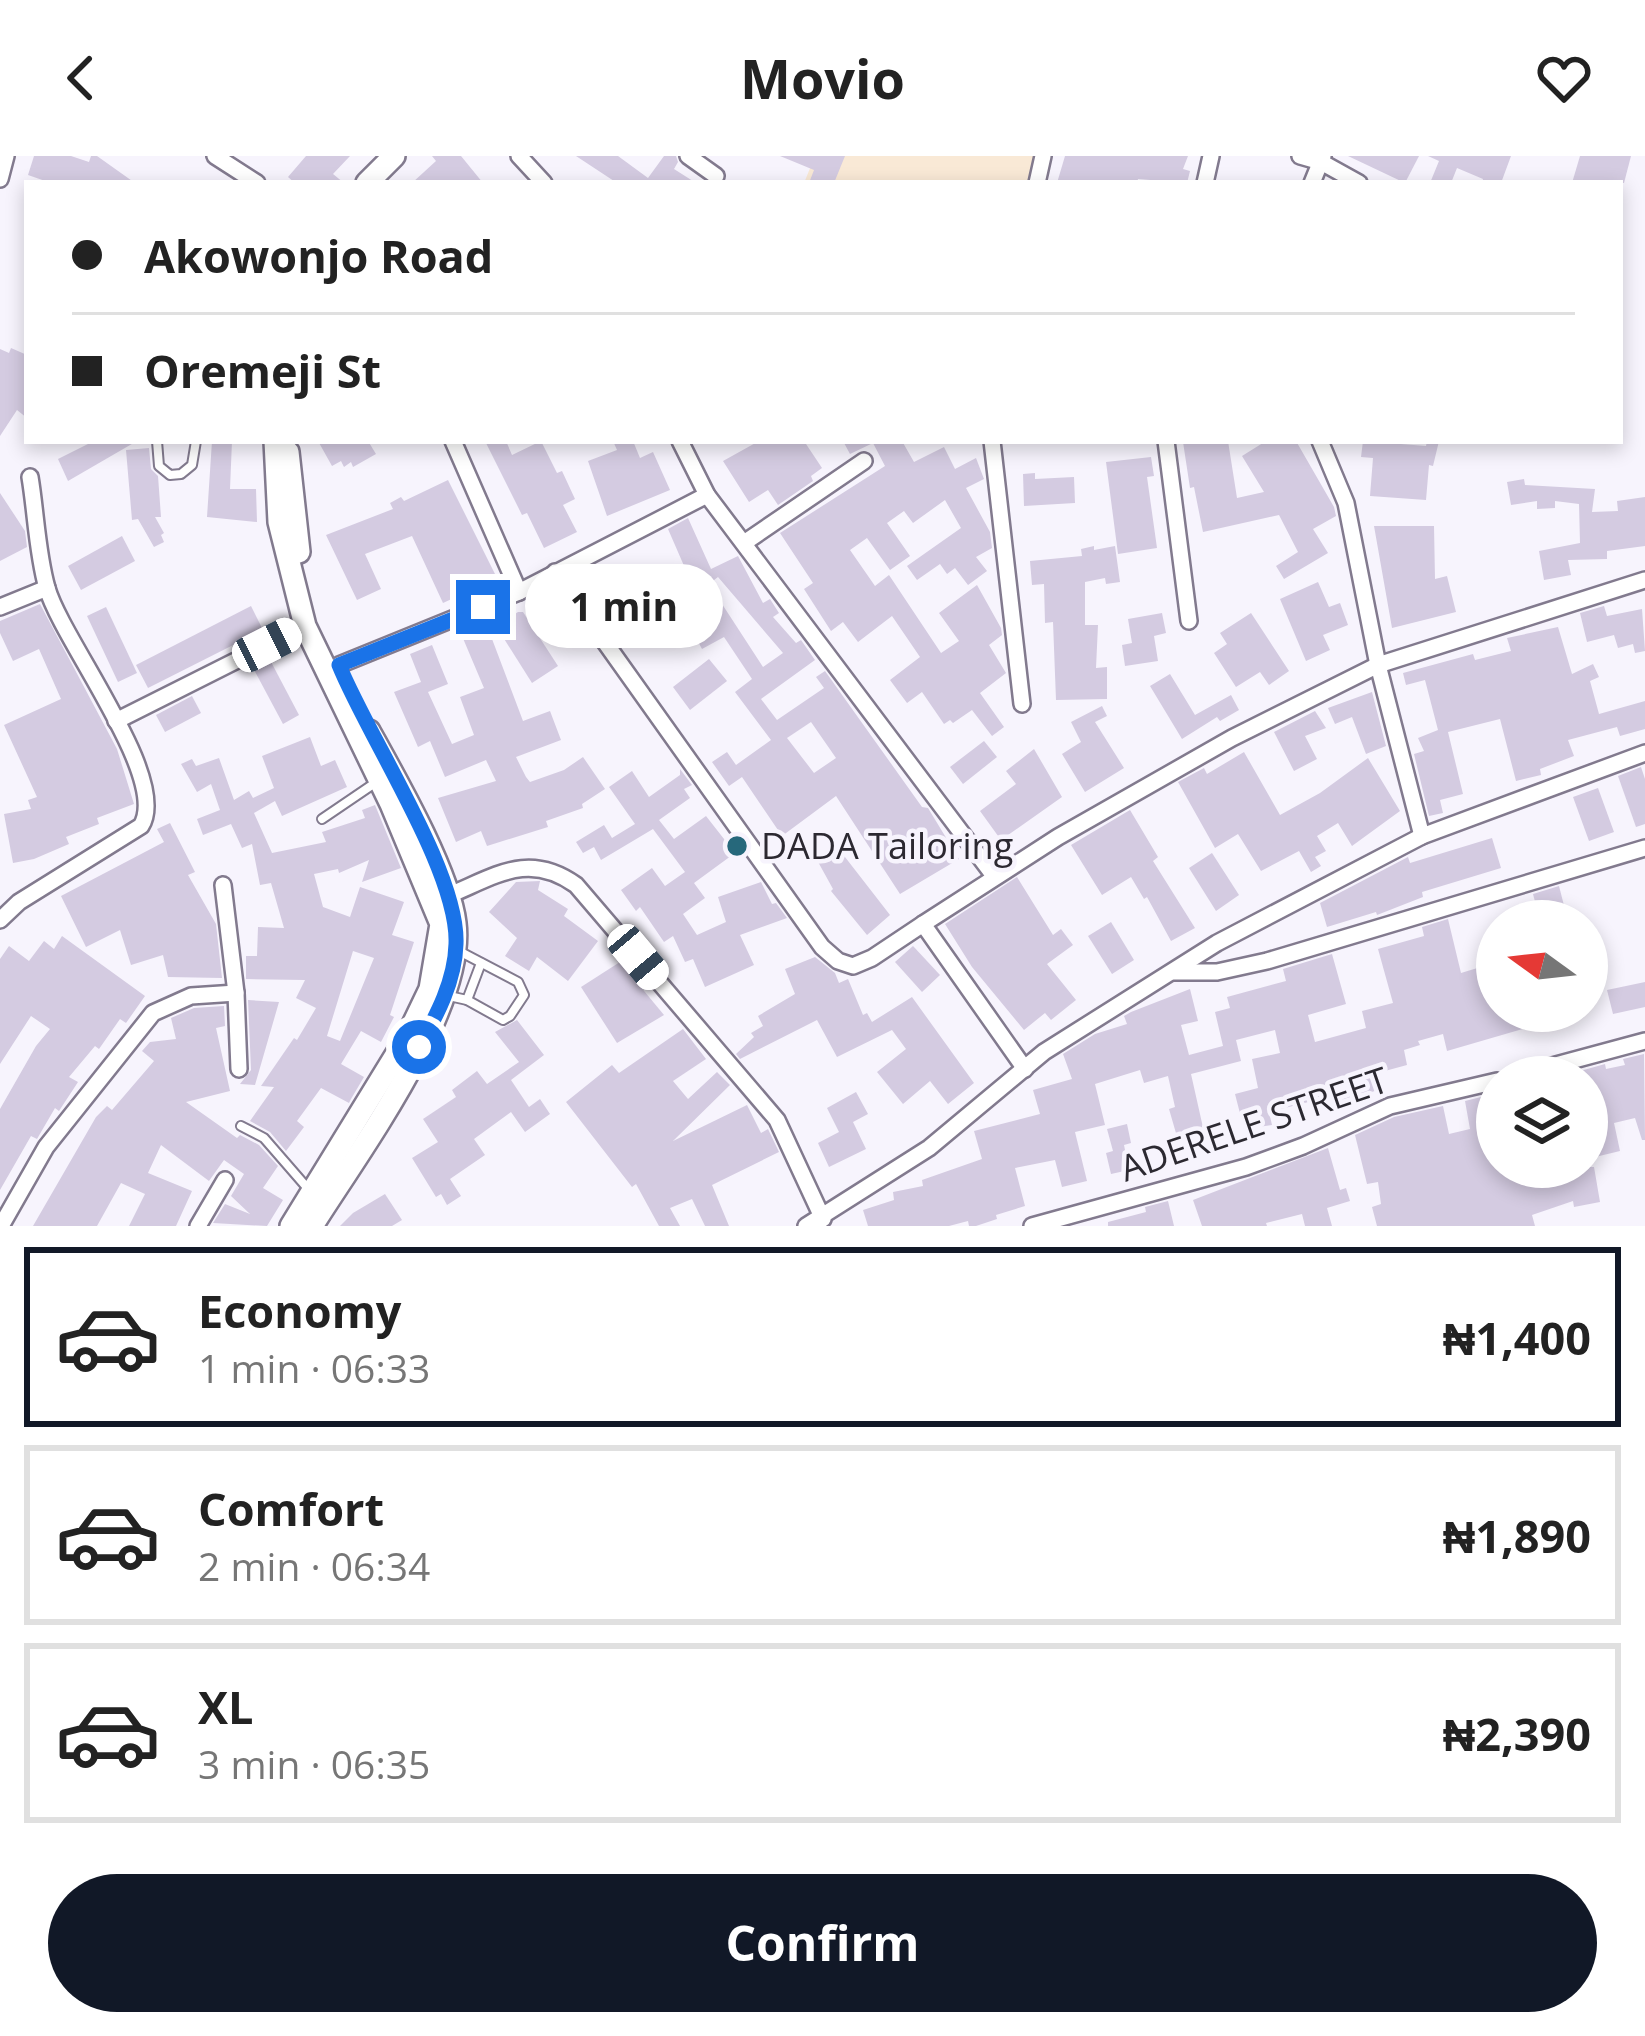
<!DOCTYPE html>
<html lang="en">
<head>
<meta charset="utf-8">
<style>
  body { margin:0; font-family:"Open Sans",sans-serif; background:#f2f2f2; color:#222; height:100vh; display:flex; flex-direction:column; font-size:45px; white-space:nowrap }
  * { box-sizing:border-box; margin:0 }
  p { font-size:39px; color:#767676 }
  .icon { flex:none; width:66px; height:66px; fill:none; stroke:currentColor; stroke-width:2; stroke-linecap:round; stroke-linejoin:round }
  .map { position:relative; height:1070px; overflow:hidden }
  .panel { display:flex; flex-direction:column; background:#fff; flex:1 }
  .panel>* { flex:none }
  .hud { position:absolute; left:24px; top:24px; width:1599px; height:264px; border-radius:0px; box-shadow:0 6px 18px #0003; display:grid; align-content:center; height:264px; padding:0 48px; background:#fff }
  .needle { width:78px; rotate:285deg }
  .tools { position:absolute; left:1476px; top:744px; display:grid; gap:24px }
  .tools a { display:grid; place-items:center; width:132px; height:132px; border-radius:50%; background:#fff; box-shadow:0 6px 18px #0003; font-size:60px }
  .end { position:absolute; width:54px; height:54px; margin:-27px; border:15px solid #1a73e8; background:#fff; box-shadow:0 0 0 6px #fff }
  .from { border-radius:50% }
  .bubble { position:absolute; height:84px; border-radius:42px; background:#fff; box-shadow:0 6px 18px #0003; font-size:39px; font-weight:700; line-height:84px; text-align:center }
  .car { position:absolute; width:36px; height:72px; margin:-36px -18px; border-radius:15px; box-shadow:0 0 9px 3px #0007; background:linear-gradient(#fff 24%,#345 0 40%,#fff 0 76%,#345 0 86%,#fff 0) }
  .hud b { display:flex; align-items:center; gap:42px; height:114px; font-size:45px }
  .hud b+b { border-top:3px solid #e0e0e0 }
  .hud i { width:30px; height:30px; background:#222 }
  ul { padding:21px 0 0; list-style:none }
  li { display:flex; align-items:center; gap:36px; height:180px; margin:0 24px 18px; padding:0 24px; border:6px solid #e0e0e0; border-radius:0px }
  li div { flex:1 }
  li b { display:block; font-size:45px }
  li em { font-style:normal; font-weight:700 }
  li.on { border-color:#111827 }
  li>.icon { width:108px; height:108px; stroke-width:1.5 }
  .action { display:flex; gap:24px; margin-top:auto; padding:24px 48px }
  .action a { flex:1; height:138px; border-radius:72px; background:#111827; color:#fff; font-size:48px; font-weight:700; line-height:138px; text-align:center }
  header { display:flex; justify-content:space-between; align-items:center; height:156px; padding:0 48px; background:#fff; font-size:54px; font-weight:700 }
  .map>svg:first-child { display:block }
  .education { fill:#f9e9d6 }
  .building { fill:#d4cbe1; fill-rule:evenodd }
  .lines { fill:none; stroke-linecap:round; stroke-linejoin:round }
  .service-casing { stroke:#827a8e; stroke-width:12 }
  .minor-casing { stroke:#827a8e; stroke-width:20 }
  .secondary-casing { stroke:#827a8e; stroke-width:26 }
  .service { stroke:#fff; stroke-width:8 }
  .minor { stroke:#fff; stroke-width:15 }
  .secondary { stroke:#fff; stroke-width:21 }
  .route { stroke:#1a73e8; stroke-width:15 }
  .poi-dot { fill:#26687b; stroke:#f7f4fd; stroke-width:4.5 }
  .labels { text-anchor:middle; stroke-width:9; stroke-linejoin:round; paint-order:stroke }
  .poi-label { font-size:36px; fill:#2c2931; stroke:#f7f4fd; text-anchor:start }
  .street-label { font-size:36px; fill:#2c2931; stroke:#f7f4fd }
</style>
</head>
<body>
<header><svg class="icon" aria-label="back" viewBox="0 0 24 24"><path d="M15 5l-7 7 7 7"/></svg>Movio<svg class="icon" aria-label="heart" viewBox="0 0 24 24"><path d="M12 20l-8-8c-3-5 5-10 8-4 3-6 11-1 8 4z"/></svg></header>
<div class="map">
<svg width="1645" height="1070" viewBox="0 0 1645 1070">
  <rect width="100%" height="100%" fill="#f7f4fd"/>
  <path class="education" d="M815,0H1041L1035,27H804Z"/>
  <g class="building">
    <path d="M34,0H71L89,6L91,0H97L135,27H51L28,19Z"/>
    <path d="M306,0H350L333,18L344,27H295L288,21Z"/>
    <path d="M432,0H461L483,27H412L436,5Z"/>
    <path d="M576,0H618L648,22L664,0H676L678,6L674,13L696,27H617Z"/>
    <path d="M780,0H845L834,27H809L814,14Z"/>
    <path d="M1065,0H1188L1183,13L1190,15L1187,27L1138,23L1137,27H1057Z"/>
    <path d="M1348,0H1419L1405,27Z"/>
    <path d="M1428,0H1511L1501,27H1482L1483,23L1457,12L1451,27H1430L1439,5Z"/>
    <path d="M1580,0H1631L1624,27H1572Z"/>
    <path d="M11,192L27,199V262L17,254L0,280V193L9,197Z"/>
    <path d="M94,285H137L68,325L58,303Z"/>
    <path d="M212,285H232L230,333H256L257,366L207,361Z"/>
    <path d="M318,285H368L376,298L353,311L351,306L344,311L341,305L332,310Z"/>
    <path d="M485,285H506L512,299L541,285L557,317L562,315L575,343L563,349L577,376L544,392L527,357L522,359Z"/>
    <path d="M613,285H633L640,302L653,296L670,334L607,360L588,305L617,294Z"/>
    <path d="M759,285H804L822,312L811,320L813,325L778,349L768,334L749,346L723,305Z"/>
    <path d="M843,285H902L914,306L944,291L955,313L976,302L984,323L966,332L990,376L992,392L976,401L987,415L968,429L955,412L947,418L940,408L917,424L907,410L961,372L945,344L913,367L904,355L887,367L910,400L890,414L867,382L850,394L875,430L889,419L941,497L959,485L939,457L977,429L1001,472L1002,479L989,489L1006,517L980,537L1004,571L992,580L972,554L953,567L950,564L944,568L922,536L907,547L890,524L920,501L892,460L858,486L843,466L831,475L804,433L813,427L780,377L885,310L873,287L850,298Z"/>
    <path d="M1228,285L1237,342L1264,336L1242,300L1266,285H1296L1334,351L1336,360L1313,373L1328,397L1284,423L1276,410L1298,396L1279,359L1203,376L1194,331L1190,332L1183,286Z"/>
    <path d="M1363,285L1426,290L1427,285H1439L1433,310L1429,309L1426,344L1370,340L1373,302L1361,301Z"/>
    <path d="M149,292L151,313L158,320L161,361H155L164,377L161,379L164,386L154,391L138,363L132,364L126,294Z"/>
    <path d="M1151,301L1154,320L1147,321L1157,392L1118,398L1106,306Z"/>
    <path d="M1035,317V323L1074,321L1075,347L1024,350L1023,318Z"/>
    <path d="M1524,323L1525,329L1595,333L1592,356L1618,355L1617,345L1645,341V390L1607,395V403L1568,404L1571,419L1544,424L1539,395L1580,387L1579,348L1555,345V352L1537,353V345L1511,349L1507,326Z"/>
    <path d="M448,324L497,422L443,447L412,380L365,398L381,433L357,444L326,379L393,353L390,347L401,341L404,345Z"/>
    <path d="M0,337L25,375L27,391L0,405Z"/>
    <path d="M688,362L711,413L738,400L763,447L770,443L779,457L773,461L796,487L801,484L815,504L761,543L777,564L824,532L816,521L825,515L922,651L928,652L959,703L900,738L836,640L782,680L742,621L729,630L712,606L727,596L736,609L771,584L735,536L752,523L724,481L702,493L680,452L698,442L668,373ZM718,421L783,497L763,511L709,428ZM811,566L836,602L814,617L787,582Z"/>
    <path d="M1374,370H1434L1435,423L1447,420L1456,456L1392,472Z"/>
    <path d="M122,380L135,405L81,434L68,410Z"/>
    <path d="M1094,390V394L1115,390L1120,426L1106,428L1105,422L1085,426V469H1098L1096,512L1107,511V543L1056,544L1053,466L1045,467L1044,428L1032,429L1030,405L1082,400L1081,393Z"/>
    <path d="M597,409L626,451L606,464L592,441L597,438L585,415Z"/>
    <path d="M1318,426L1329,451L1340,447L1348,469L1323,479L1330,494L1306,505L1280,443Z"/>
    <path d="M552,433L577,468L563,480L535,448Z"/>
    <path d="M40,448L117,593L134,648L97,662L99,668L66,681L69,688L34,703L13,707L4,658L31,653L28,644L37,641L4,569L61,543L39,493L13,505L0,477V465Z"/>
    <path d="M251,450L263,474L148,532L136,509Z"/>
    <path d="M1604,450L1607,460L1642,453L1645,495L1635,497L1633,488L1618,492L1614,479L1587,486L1580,457Z"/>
    <path d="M106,451L137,517L118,526L87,460Z"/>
    <path d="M518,456H523L558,510L532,527L496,470Z"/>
    <path d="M1162,457L1166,477L1154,480L1158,505L1125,510L1122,489L1132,487L1128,463Z"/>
    <path d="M1251,457L1289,515L1269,529L1260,516L1236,531L1214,497L1227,488L1220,477Z"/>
    <path d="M484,471L489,475L523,565L550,555L561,584L516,601L526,621L530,626L564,614L583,601L605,633L582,648L583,652L546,665L548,671L487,690L481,675L456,686L438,642L496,625L486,604L445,621L430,585L418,591L394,536L421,526L410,498L432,489L448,528L428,536L452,588L474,579L460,541L484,532L462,480Z"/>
    <path d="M1558,471L1572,518L1593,508L1599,521L1590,525L1599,558L1645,545V573L1620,580L1617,571L1568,584L1574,600L1540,613L1541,619L1516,625L1500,563L1448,576L1463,638L1440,644L1443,657L1429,660L1414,598L1424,595L1418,582L1438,574L1425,524L1406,529L1403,517L1473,498L1475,504L1511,495L1507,482Z"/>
    <path d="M269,502L299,559L283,568L252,510Z"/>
    <path d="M709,503L727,525L690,554L673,531Z"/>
    <path d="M1170,518L1195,559L1231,539L1239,554L1220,565L1217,561L1182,583L1150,530Z"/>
    <path d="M1372,536L1386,590L1366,598L1352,561L1335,568L1328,552Z"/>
    <path d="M192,540L201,557L165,576L156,559Z"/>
    <path d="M1102,550L1107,560L1095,566L1124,612L1085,636L1062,598L1081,586L1071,566Z"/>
    <path d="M1315,555L1326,572L1305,580L1317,603L1294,615L1274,576Z"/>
    <path d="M310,581L321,610L335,604L347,631L282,660L275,645L254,657L272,697L326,686L322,676L365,662L362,654L375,649L401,712L362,726L369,704L339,717L338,713L314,718L323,751L350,761L360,731L404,746L392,779L414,786L390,859L394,861L381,886L361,875L341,908L364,921L351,943L349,947L321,932L297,965L304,971L286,995L270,976L250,965L274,931L261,930L294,882L297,884L316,852L296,842L305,824L246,823V800H257L258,771L284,772L271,727L260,729L252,688L242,692L231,668L203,679L197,663L220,654L211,628L197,636L181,608L192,603L196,610L219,602L234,644L249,635L253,642L274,632L262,600ZM353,795L374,802L340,885L327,880Z"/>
    <path d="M984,585L997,601L963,628L950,611Z"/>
    <path d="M1034,593L1062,641L1001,684L980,655L1016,628L1006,615Z"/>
    <path d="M1244,596L1280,659L1320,637L1368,602L1400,655L1352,690L1338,667L1317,680L1326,695L1315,701L1321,710L1311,716L1299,695L1261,715L1238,678L1215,692L1178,626L1204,612L1207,618Z"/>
    <path d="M1641,611L1645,623V668L1636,671L1618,620Z"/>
    <path d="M680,613L692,629L684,633L690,642L659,664L674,683L706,660L735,697L694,727L705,742L683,758L697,779L726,766L718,741L761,726L772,748L776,747L787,762L740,779L754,809L705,831L693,803L685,806L673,780L664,786L640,751L636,755L621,734L652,712L665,730L685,716L653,673L601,704L594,691L583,697L576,686L604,669L612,682L635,668L609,631L632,615L649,641L680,619Z"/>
    <path d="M1598,632L1614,676L1589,685L1573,641Z"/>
    <path d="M1130,654L1158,701L1153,705L1195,772L1171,785L1147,741L1144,743L1131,721L1102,739L1071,689Z"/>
    <path d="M170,667L195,716L188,719L216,768L222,822L168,821L163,799L131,809L120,774L86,791L61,740L164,686L157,673Z"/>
    <path d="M1492,682L1501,712L1422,736L1423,741L1377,759L1376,756L1327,771L1320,747L1408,701L1410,707Z"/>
    <path d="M838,692L890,759L867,779L831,735L833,733L817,704Z"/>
    <path d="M1212,697L1239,739L1216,755L1189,712Z"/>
    <path d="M1017,721L1053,779L1061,773L1073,789L1047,808L1076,844L1051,864L1045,857L1024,874L972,811L945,768Z"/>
    <path d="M540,725L538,734L568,753L564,760L598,785L568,825L537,801L529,815L505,800L517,782L489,756L516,726Z"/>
    <path d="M1559,730L1568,765H1540L1533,738Z"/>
    <path d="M1448,763L1461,817L1497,806V855H1570V859L1447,895L1443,878L1418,885L1420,889L1404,894L1407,909L1370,919L1375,935L1341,944L1340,938L1269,956L1272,969L1244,973L1235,938L1258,932L1252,903L1280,897L1275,874L1236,884L1241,905L1191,918L1204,976L1190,979L1192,987L1180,991L1169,953L1175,951L1168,920L1144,927L1140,914L1095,928L1105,969L1075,976L1087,1025L1062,1031L1055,1004L1015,1012L1025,1050L996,1059L997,1063L976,1070H969L968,1065L949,1070H868L863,1054L894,1044L893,1036L923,1030L922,1024L982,1003L974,975L1040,958L1033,934L1072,923L1063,898L1095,878L1127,868L1124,860L1131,856L1190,833L1198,865L1181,869L1189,899L1223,890L1215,856L1230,852L1227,841L1286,825L1283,813L1332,798L1346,848L1308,859L1315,886L1366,872L1362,855L1393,847L1378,793L1424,780L1422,771Z"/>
    <path d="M1111,766L1134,804L1112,818L1088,780Z"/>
    <path d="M62,780L145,840L126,867L120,863L99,893L95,890L69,921L78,926L59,955L55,952L37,983L31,980L0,1034V953L36,890L50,873L31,860L0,908V803L9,790L29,805L44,785L54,793Z"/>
    <path d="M913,790L940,819L922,836L895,806Z"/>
    <path d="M815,801L835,817L839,827L848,823L863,859L867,857L872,866L912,841L974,927L948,948L930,925L903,948L877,916L906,893L892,874L837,901L817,864L740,903L736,898L754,881L751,877L763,870L758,860L795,838L785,813Z"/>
    <path d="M620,806L664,859L617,887L581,831Z"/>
    <path d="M1645,826V851L1613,858L1607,834Z"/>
    <path d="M248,844L279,846L255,929L240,928L251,914Z"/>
    <path d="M224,850L225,870L216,872L230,935L186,946L237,982L240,979L259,989L278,1010L263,1032L283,1044L267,1070L213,1067L225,1048L250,1058L231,1040L244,1018L224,1004L209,1025L161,989L148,1017L192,1035L176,1070H129L145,1038L121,1027L97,1070H33L96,961L107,950L112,954L154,905L142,895L150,886L176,883L171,862L194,852Z"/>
    <path d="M517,864L544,899L511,924L529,951L540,943L550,958L525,976L511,956L474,983L485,999L450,1023L461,1040L447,1049L441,1038L436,1041L412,1002L438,986L423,963L456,941L452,934L477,915L487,928L519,906L495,876Z"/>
    <path d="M683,873L706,903L673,925L688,943L717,916L730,929L673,985L747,949L761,977L768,973L779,996L712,1029L729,1070H705L692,1043L670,1052L680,1070H659L636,1028L632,1031L566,946L612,909L619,917Z"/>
    <path d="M1644,898L1645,984H1642L1635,962L1614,967L1620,995L1587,1003V921H1559L1605,908L1606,913L1625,909L1623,903Z"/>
    <path d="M856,936L868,958L853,966L866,993L829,1011L818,987L839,976L827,952Z"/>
    <path d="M1497,937V1011H1594L1600,1046L1574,1051L1573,1045L1532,1059L1535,1070H1377L1372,1051L1381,1048L1378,1026L1367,1028L1355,979L1394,961L1443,950L1449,978L1470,973L1465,945Z"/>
    <path d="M1127,968L1131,987L1124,989L1129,1014L1111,1018L1106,997L1113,995L1107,973Z"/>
    <path d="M1328,992L1340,1034L1346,1032L1350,1045L1327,1052L1332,1070H1305L1302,1058L1266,1067L1267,1070H1202L1193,1044Z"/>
    <path d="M385,1038L402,1064L392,1070H340L353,1057Z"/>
    <path d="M1168,1045L1174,1070H1108V1066L1146,1056L1145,1051Z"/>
  </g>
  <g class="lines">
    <defs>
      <g id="service">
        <path d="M157,285L159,310L170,319L181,318L192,309L196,285"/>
        <path d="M322,663L375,627"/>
        <path d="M449,840L467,844L503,864L510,860L524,839L518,826L457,794"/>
        <path d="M467,844L481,807"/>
        <path d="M241,970L264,982L310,1035"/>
      </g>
      <g id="minor">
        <path d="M215,0L257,27"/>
        <path d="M519,0L544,27"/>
        <path d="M688,0L716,20"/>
        <path d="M1300,0L1321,6L1359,27"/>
        <path d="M0,23L6,0"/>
        <path d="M1037,27L1043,0"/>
        <path d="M1205,27L1211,0"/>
        <path d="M1312,27L1323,0"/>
        <path d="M453,285L519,436"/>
        <path d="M680,285L707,339L994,720"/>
        <path d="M992,285L1022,548"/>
        <path d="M1166,285L1189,465"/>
        <path d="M1320,285L1346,347L1378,509L1422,680"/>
        <path d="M744,387L864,305"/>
        <path d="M555,416L822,791L838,805L853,810L872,802L923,768"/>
        <path d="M0,451L47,432"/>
        <path d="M339,509L519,436L707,339"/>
        <path d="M116,565L305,470"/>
        <path d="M223,729L236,837L239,913"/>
        <path d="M447,740C496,720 528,695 576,729L777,964L823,1063"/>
        <path d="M0,764L19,746L141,670C171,623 62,485 47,432C37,397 36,357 30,321"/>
        <path d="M1174,816H1217L1267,805L1645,692"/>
        <path d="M1025,913L923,768L1058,681L1232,582L1378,509L1645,424"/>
        <path d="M1511,921L1645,885"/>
        <path d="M1,1070L46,991L153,857L191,840L236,837"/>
        <path d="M198,1070L225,1024"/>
        <path d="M806,1070L929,992L1044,896L1217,787L1422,680L1645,597"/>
        <path d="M1032,1070L1246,1011L1303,990L1390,950L1497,925"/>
      </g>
      <g id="secondary">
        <path d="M367,27L394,0"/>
        <path d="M275,285L279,366L305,470L391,648L441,768L430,833L407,881L291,1070"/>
        <path d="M288,296L299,396"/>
        <path d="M312,1070C357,998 466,852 455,767C449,716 395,622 369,575"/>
      </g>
    </defs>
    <use href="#service" class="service-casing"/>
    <use href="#minor" class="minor-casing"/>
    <use href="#secondary" class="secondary-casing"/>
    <use href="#service" class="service"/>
    <use href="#minor" class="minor"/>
    <use href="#secondary" class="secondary"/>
  </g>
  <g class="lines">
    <path class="route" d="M419,891C437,859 455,825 456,788C459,716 368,581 339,509L483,451"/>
  </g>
  <circle class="poi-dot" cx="737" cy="690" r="12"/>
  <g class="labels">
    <g class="poi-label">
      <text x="761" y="703">DADA Tailoring</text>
    </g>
    <g class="street-label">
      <text transform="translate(1254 968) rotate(-19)" y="13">ADERELE STREET</text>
    </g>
  </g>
</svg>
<div class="tools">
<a><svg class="needle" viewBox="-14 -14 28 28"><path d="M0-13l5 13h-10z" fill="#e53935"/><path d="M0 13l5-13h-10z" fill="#767676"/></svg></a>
<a><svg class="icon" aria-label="layers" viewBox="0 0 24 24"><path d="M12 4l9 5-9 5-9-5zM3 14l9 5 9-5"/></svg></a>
</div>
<i class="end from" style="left:419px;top:891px"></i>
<i class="end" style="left:483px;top:451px"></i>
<div class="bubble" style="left:525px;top:408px;width:198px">1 min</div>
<i class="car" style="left:267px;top:489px;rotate:63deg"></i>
<i class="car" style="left:638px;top:801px;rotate:140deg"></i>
<div class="hud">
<b><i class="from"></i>Akowonjo Road</b>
<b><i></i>Oremeji St</b>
</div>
</div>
<section class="panel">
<ul>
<li class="on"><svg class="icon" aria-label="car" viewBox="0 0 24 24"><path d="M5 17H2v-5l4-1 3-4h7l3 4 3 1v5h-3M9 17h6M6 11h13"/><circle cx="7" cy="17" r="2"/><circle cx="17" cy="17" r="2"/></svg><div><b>Economy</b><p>1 min · 06:33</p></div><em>₦1,400</em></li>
<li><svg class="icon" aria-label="car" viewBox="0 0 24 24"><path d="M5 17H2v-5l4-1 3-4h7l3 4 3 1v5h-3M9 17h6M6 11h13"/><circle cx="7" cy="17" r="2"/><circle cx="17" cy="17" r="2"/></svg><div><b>Comfort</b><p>2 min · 06:34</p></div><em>₦1,890</em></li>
<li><svg class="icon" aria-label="car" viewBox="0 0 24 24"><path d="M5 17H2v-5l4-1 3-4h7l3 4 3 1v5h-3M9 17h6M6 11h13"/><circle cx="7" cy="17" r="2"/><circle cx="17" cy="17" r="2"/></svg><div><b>XL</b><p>3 min · 06:35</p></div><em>₦2,390</em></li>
</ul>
<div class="action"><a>Confirm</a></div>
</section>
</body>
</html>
